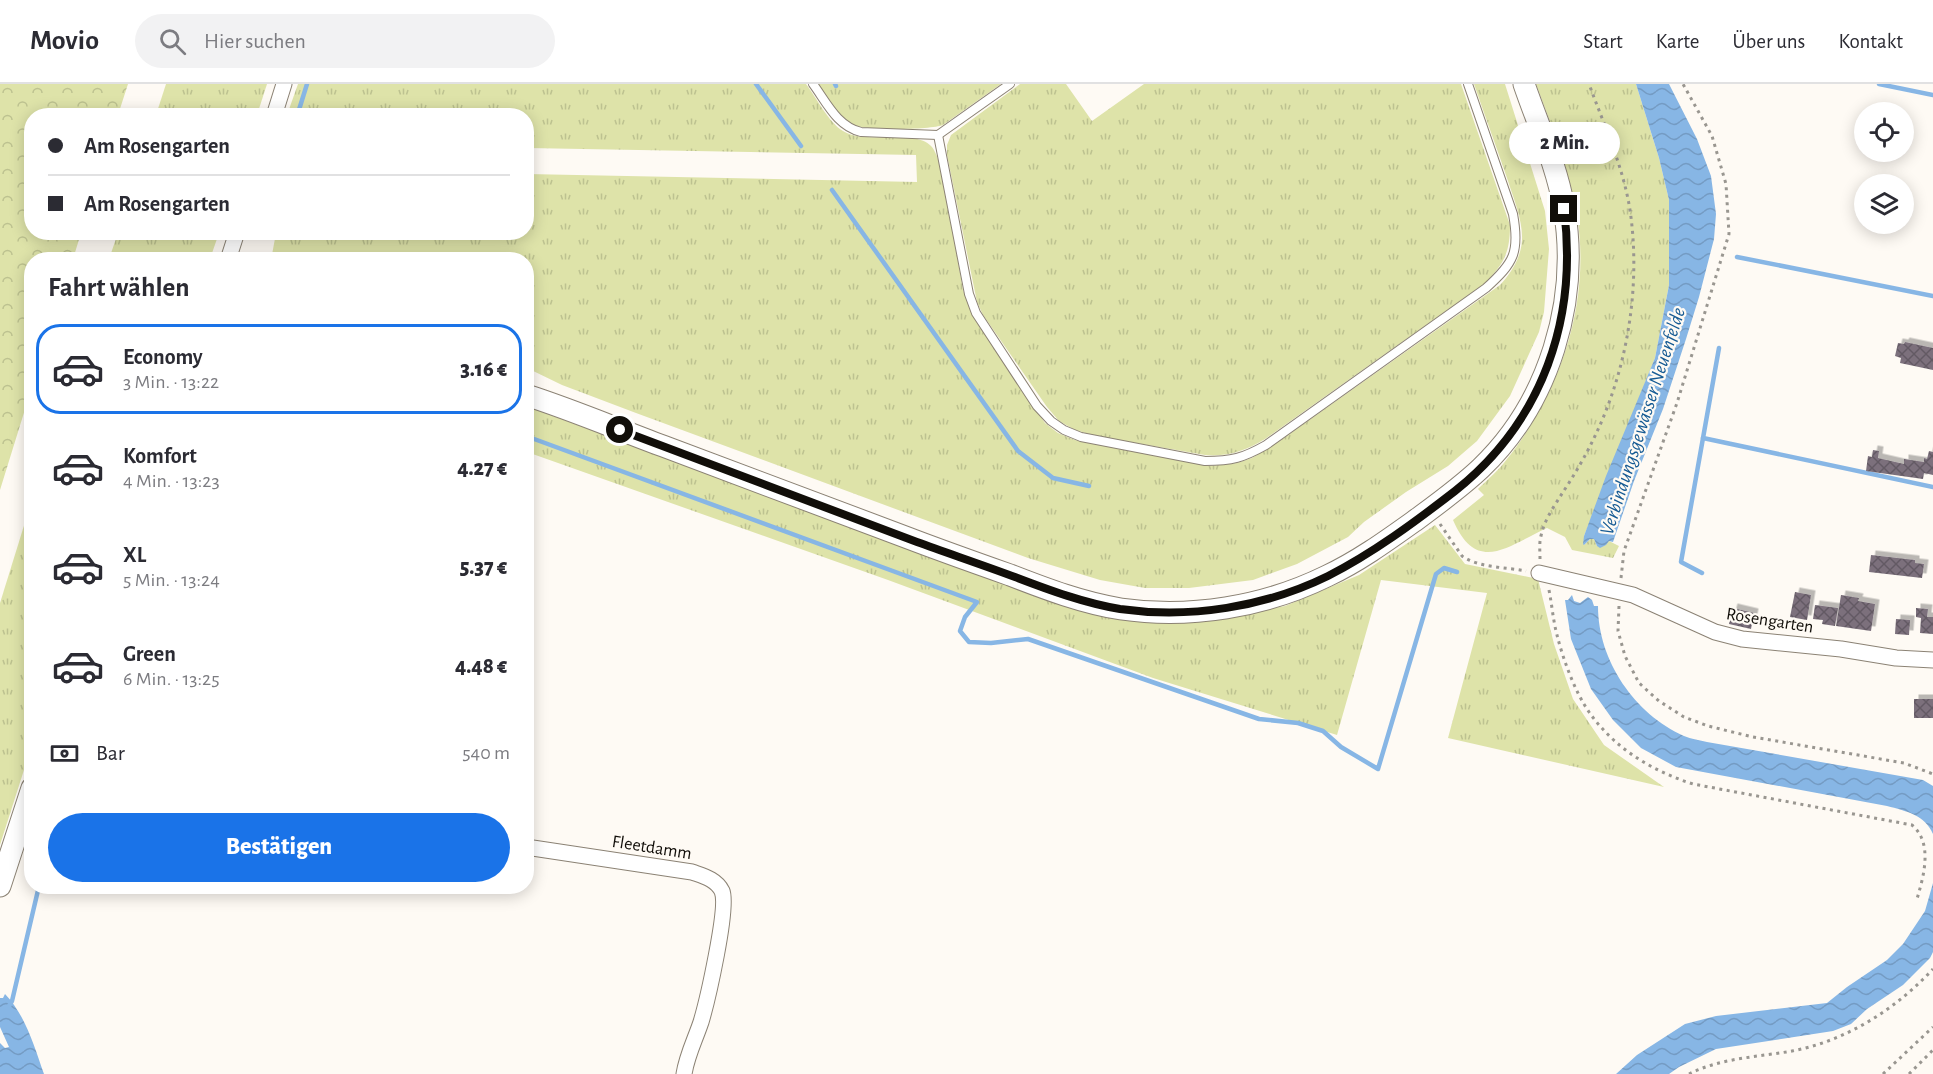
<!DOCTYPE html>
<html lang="de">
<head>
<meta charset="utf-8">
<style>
  body { margin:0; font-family:"Alegreya Sans",sans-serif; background:#f2f2f3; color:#2b2b33; height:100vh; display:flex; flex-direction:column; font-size:22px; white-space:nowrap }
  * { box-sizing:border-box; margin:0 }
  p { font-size:20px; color:#7c7c81 }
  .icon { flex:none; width:33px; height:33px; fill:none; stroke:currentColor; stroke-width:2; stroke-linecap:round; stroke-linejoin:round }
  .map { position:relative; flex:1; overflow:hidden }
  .details { position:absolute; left:24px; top:168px; width:510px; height:642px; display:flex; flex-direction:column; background:#fff; border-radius:24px; box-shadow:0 3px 15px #0003 }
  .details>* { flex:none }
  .guide { position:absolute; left:24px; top:24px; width:510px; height:132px; border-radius:24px; box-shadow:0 3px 15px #0003; display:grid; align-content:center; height:132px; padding:0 24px; background:#fff }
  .fabs { position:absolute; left:1854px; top:18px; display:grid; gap:12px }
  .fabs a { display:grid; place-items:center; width:60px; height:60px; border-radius:50%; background:#fff; box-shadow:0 3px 15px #0003; font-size:30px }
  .end { position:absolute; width:27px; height:27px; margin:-14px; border:8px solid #110e09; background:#fff; box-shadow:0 0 0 3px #fff }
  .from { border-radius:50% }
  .bubble { position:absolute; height:42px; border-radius:21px; background:#fff; box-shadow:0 3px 15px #0003; font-size:20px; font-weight:800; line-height:42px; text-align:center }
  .guide b { display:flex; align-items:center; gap:21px; height:57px; font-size:22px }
  .guide b+b { border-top:2px solid #e1e1e2 }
  .guide i { width:15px; height:15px; background:#2b2b33 }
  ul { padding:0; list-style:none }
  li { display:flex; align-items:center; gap:18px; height:90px; margin:0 12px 9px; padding:0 12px; border:3px solid transparent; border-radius:24px }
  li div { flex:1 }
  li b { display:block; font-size:22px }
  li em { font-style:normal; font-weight:800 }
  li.current { border-color:#1a73e8 }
  li>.icon { width:54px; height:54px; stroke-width:1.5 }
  h2 { padding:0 24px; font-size:27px; line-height:72px }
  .pay { display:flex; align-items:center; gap:15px; height:66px; padding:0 24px; font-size:22px }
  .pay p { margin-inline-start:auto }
  .button { display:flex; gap:12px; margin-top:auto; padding:12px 24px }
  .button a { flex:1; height:69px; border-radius:36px; background:#1a73e8; color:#fff; font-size:24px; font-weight:800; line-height:69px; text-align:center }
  header { display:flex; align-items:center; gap:36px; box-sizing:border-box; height:84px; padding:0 30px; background:#fff; border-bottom:2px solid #e1e1e2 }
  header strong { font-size:28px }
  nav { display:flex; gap:33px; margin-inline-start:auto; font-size:21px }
  .search { width:420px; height:54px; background:#f2f2f3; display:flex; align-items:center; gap:15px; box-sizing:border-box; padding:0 21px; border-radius:33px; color:#7c7c81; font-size:22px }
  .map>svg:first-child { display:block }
  .grass { fill:url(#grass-tufts) }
  .forest { fill:url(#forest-crowns) }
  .water { fill:url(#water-waves) }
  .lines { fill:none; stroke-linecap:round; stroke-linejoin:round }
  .stream { stroke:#87b6e5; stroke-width:4.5 }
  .building { fill:url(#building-cross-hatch); filter:url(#shadow) }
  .lane-casing { stroke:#8b8274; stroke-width:10 }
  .street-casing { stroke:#8b8274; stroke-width:17 }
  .secondary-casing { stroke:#8b8274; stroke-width:23 }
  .path { stroke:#999690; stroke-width:3; stroke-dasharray:3 4.5; stroke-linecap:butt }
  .lane { stroke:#fff; stroke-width:8 }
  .street { stroke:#fff; stroke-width:15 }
  .secondary { stroke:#fff; stroke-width:21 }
  .route { stroke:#110e09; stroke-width:8 }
  .labels { text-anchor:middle; stroke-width:4.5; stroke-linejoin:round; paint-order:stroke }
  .street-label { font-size:18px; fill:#110e09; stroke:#fefaf4 }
  .water-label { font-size:20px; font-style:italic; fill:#155a93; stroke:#fefaf4 }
</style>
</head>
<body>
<header>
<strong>Movio</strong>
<div class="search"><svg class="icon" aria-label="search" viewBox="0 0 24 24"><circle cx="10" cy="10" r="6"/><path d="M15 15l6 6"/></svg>Hier suchen</div>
<nav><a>Start</a><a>Karte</a><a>Über uns</a><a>Kontakt</a></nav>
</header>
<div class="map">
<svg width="1933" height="990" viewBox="0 0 1933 990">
  <defs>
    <pattern id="grass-tufts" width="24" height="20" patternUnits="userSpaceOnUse" patternTransform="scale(1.5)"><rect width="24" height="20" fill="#dee3a9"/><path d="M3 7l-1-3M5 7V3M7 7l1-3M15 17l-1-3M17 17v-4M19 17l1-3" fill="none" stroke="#bdc290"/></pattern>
    <pattern id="forest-crowns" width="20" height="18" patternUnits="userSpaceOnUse" patternTransform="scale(1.5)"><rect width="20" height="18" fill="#dee3a9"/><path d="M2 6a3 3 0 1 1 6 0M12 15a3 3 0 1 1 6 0" fill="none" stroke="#bdc290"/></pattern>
    <pattern id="water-waves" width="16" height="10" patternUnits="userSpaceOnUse" patternTransform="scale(1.5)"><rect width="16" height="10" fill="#87b6e5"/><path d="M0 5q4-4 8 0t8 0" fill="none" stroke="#749bc3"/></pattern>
    <pattern id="building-cross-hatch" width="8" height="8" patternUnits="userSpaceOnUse" patternTransform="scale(1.5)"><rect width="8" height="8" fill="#7b707c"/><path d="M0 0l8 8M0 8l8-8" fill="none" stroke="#635a64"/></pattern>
    <filter id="shadow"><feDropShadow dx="4.5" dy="-4.5" stdDeviation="0" flood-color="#0004"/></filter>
  </defs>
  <rect width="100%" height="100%" fill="#fefaf4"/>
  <g class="grass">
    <path d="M166,0H267L257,31H156Z"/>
    <path d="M298,0H806C816,13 829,39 843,47C866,62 920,42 934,66C942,80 943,100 946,115C952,145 958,175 963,206L975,236L1045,339L1058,349L1075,356L1210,382L1237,379L1252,374L1281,356L1500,201C1511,189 1521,174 1522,156C1523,137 1514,116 1508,97C1497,65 1485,32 1474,0H1505L1545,127L1549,165L1544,228L1539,248L1510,312L1477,357L1448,382L1406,408L1364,438L1348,453L1297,480L1253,496L1189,504H1145L1100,496L1028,474L636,329L562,301L527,284L526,176H271L276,149L289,152L290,148H526L527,90L917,98L916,71L527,64L526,32L287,31Z"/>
    <path d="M818,0H1001L943,41C930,46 862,47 850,40C836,32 827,13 818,0Z"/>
    <path d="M1020,0H1066L1092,37L1144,0H1461L1510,141C1510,169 1504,180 1484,200L1265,355C1245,367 1228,373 1205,371L1096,352L1075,346L1059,337L1047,323L983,231L977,218L947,71V61L951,51Z"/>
    <path d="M1536,0H1636L1659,74L1669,116V201L1655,274L1584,452V461L1590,455H1594L1597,462L1609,457L1619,462L1613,474L1572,466L1565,453L1547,444C1509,461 1477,492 1453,436L1484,411L1478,405C1488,395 1499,386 1507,375C1561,307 1591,218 1577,131C1569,86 1552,43 1536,0Z"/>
    <path d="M118,149V148L219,149L210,175H109Z"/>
    <path d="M526,322L1058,518L1248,529L1285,522L1359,491L1435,441L1465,480L1538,495L1554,560L1573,615L1604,661L1664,703L1448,654L1487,509L1381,496L1337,651L1153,594L888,496L527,368Z"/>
    <path d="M31,419V664L0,761V519Z"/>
  </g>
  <path class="forest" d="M0,0H128L118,31L32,32V148L81,149L73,175L32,176L31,306L0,406Z"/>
  <g class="water">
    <path d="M1636,0H1669L1697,55L1711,92L1716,130L1714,155L1699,213L1686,255L1663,325L1634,397L1613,458L1609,457L1606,461L1600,464L1597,462L1594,455H1590L1584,461L1583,460L1584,452L1606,392L1655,274L1669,201V116L1659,74Z"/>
    <path d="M1572,511L1574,517L1580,519L1588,513L1592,516L1594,522H1598C1598,577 1635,630 1684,652C1691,655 1700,656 1707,658L1923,696L1933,702V750C1925,731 1906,727 1887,722L1676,683L1641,664L1613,636L1591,605L1571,555L1565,516H1568Z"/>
    <path d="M1933,799V868L1930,874L1903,901L1867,925L1851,940L1833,947L1716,965L1679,983L1669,990H1616L1637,971L1685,940L1716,932L1827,919L1847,903L1887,876L1903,860L1925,827Z"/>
    <path d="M5,910C26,932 34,962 44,990H0V959L5,964L9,963L0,943V914H3Z"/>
  </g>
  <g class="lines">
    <g class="stream">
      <path d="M756,0L801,62"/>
      <path d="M835,0L836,2"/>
      <path d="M1879,0L1933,11"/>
      <path d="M298,29L307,0"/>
      <path d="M832,106L1018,367L1053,394L1089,402"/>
      <path d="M1737,173L1933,212"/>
      <path d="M526,352L977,518L965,533L960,547L969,558L991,559L1028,555L1259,635L1298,639L1323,647L1341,663L1378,685L1436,490L1444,484L1457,488"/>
      <path d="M1703,354L1933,403"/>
      <path d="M1702,489L1681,478L1719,264"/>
      <path d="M9,922L12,917L39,802"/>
    </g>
  </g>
  <g class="building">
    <path d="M1905,258L1933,264V286L1900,279L1901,274L1895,272L1898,259L1904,260Z"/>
    <path d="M1873,366L1879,367L1878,374L1904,380V375L1924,378V374L1927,375L1929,367L1933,368V391L1924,389L1923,395L1866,387L1868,372L1872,373Z"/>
    <path d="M1871,471L1915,476V479L1924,480L1922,494L1869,488Z"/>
    <path d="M1795,508L1811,511L1807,536L1790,533Z"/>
    <path d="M1841,511L1859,514L1858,517L1875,520L1871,547L1836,542Z"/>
    <path d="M1815,521L1838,524L1835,542L1822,540L1823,536L1813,535Z"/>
    <path d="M1733,524L1754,529L1751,545L1729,540Z"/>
    <path d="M1916,524L1928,525L1927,533H1933V550L1920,549L1921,534L1916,533Z"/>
    <path d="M1896,535L1910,536L1909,551L1895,550Z"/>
    <rect x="1914" y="615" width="19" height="19"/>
  </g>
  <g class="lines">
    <defs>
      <g id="lane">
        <path d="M813,0C827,19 837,42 861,48L938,51L1010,0"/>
        <path d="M938,51L969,210L976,229L1037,322L1051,337L1064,346L1081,353L1205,377C1232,377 1243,374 1266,361L1486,204C1514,179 1520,168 1513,130L1468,0"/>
      </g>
      <g id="street">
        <path d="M274,32L284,0"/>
        <path d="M228,176L237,148"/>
        <path d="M1539,489L1633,511L1715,548L1742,555L1841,565L1896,574L1933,576"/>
        <path d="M526,763L692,788C703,792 716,795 722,807C729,823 707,918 701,938C695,956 687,971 684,990"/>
      </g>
      <g id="secondary">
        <path d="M526,311C573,326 617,345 663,362C744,393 826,423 908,454C942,467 976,479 1010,491C1046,505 1083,519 1121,525C1190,535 1264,523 1327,492C1357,478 1385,458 1413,438C1436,421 1460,404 1481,384C1549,319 1580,217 1564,124C1557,82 1538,41 1524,0"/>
        <path d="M0,802L32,704"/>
      </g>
    </defs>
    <use href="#lane" class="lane-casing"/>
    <use href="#street" class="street-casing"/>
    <use href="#secondary" class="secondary-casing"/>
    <g class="path">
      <path d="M1440,440L1462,472C1479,484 1506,483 1526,487"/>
      <path d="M1540,475C1540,467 1539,459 1541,452C1544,436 1555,421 1563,408C1575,390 1586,371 1595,352C1628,283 1641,201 1630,126C1623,82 1604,41 1589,0"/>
      <path d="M1621,494L1624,467L1677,319L1729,150L1726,100L1712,52L1683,0"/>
      <path d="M1549,506C1552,521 1553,536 1557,551C1563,575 1575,608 1589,628C1614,664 1652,687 1693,700L1912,741C1933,759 1924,791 1917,815"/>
      <path d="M1619,522L1618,547L1625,572L1639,599L1659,617L1684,633L1708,642L1753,653L1904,679L1933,690"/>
      <path d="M1689,990C1720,974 1758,973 1792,967C1846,957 1896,925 1933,885"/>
      <path d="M1883,990L1933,943"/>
      <path d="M1909,990L1933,966"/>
    </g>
    <use href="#lane" class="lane"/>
    <use href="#street" class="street"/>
    <use href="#secondary" class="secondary"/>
  </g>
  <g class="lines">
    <path class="route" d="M620,346C719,383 818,421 917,458C950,470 983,481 1015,493C1049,506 1084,519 1120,525C1190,535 1265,523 1328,492C1373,469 1415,438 1455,407C1543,337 1578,235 1564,125"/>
  </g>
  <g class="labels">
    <g class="street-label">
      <text transform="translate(1770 536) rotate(9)" y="6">Rosengarten</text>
      <text transform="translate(652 763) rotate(9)" y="6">Fleetdamm</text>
    </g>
    <g class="water-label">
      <text transform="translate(1642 337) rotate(-72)" y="7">Verbindungsgewässer Neuenfelde</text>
    </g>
  </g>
</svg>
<div class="fabs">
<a><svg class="icon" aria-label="locate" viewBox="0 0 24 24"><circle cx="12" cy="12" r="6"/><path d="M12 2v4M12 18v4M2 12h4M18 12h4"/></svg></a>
<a><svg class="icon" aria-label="layers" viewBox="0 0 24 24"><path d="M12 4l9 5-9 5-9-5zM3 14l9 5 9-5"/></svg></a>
</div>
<i class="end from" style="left:620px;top:346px"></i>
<i class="end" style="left:1564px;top:125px"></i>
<div class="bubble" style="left:1509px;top:38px;width:111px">2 Min.</div>
<div class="guide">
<b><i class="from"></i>Am Rosengarten</b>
<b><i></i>Am Rosengarten</b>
</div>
<section class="details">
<h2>Fahrt wählen</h2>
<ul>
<li class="current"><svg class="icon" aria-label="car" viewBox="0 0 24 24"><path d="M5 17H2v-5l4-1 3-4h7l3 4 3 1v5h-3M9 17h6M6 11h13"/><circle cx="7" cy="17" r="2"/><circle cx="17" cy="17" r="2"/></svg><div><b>Economy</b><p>3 Min. · 13:22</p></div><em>3.16 €</em></li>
<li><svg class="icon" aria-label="car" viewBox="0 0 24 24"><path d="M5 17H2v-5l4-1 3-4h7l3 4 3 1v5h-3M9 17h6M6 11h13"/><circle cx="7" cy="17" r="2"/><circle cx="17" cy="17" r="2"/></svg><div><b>Komfort</b><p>4 Min. · 13:23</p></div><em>4.27 €</em></li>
<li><svg class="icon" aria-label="car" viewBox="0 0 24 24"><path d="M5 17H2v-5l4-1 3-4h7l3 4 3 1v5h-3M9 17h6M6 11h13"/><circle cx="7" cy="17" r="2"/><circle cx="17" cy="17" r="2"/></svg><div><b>XL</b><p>5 Min. · 13:24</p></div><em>5.37 €</em></li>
<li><svg class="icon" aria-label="car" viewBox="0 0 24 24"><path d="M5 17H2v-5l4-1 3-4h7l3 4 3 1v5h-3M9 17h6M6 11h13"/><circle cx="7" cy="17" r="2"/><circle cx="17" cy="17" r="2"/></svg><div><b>Green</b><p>6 Min. · 13:25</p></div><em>4.48 €</em></li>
</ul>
<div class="pay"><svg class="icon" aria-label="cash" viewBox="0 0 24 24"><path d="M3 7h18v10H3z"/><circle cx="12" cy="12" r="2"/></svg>Bar<p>540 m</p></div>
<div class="button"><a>Bestätigen</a></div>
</section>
</div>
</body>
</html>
